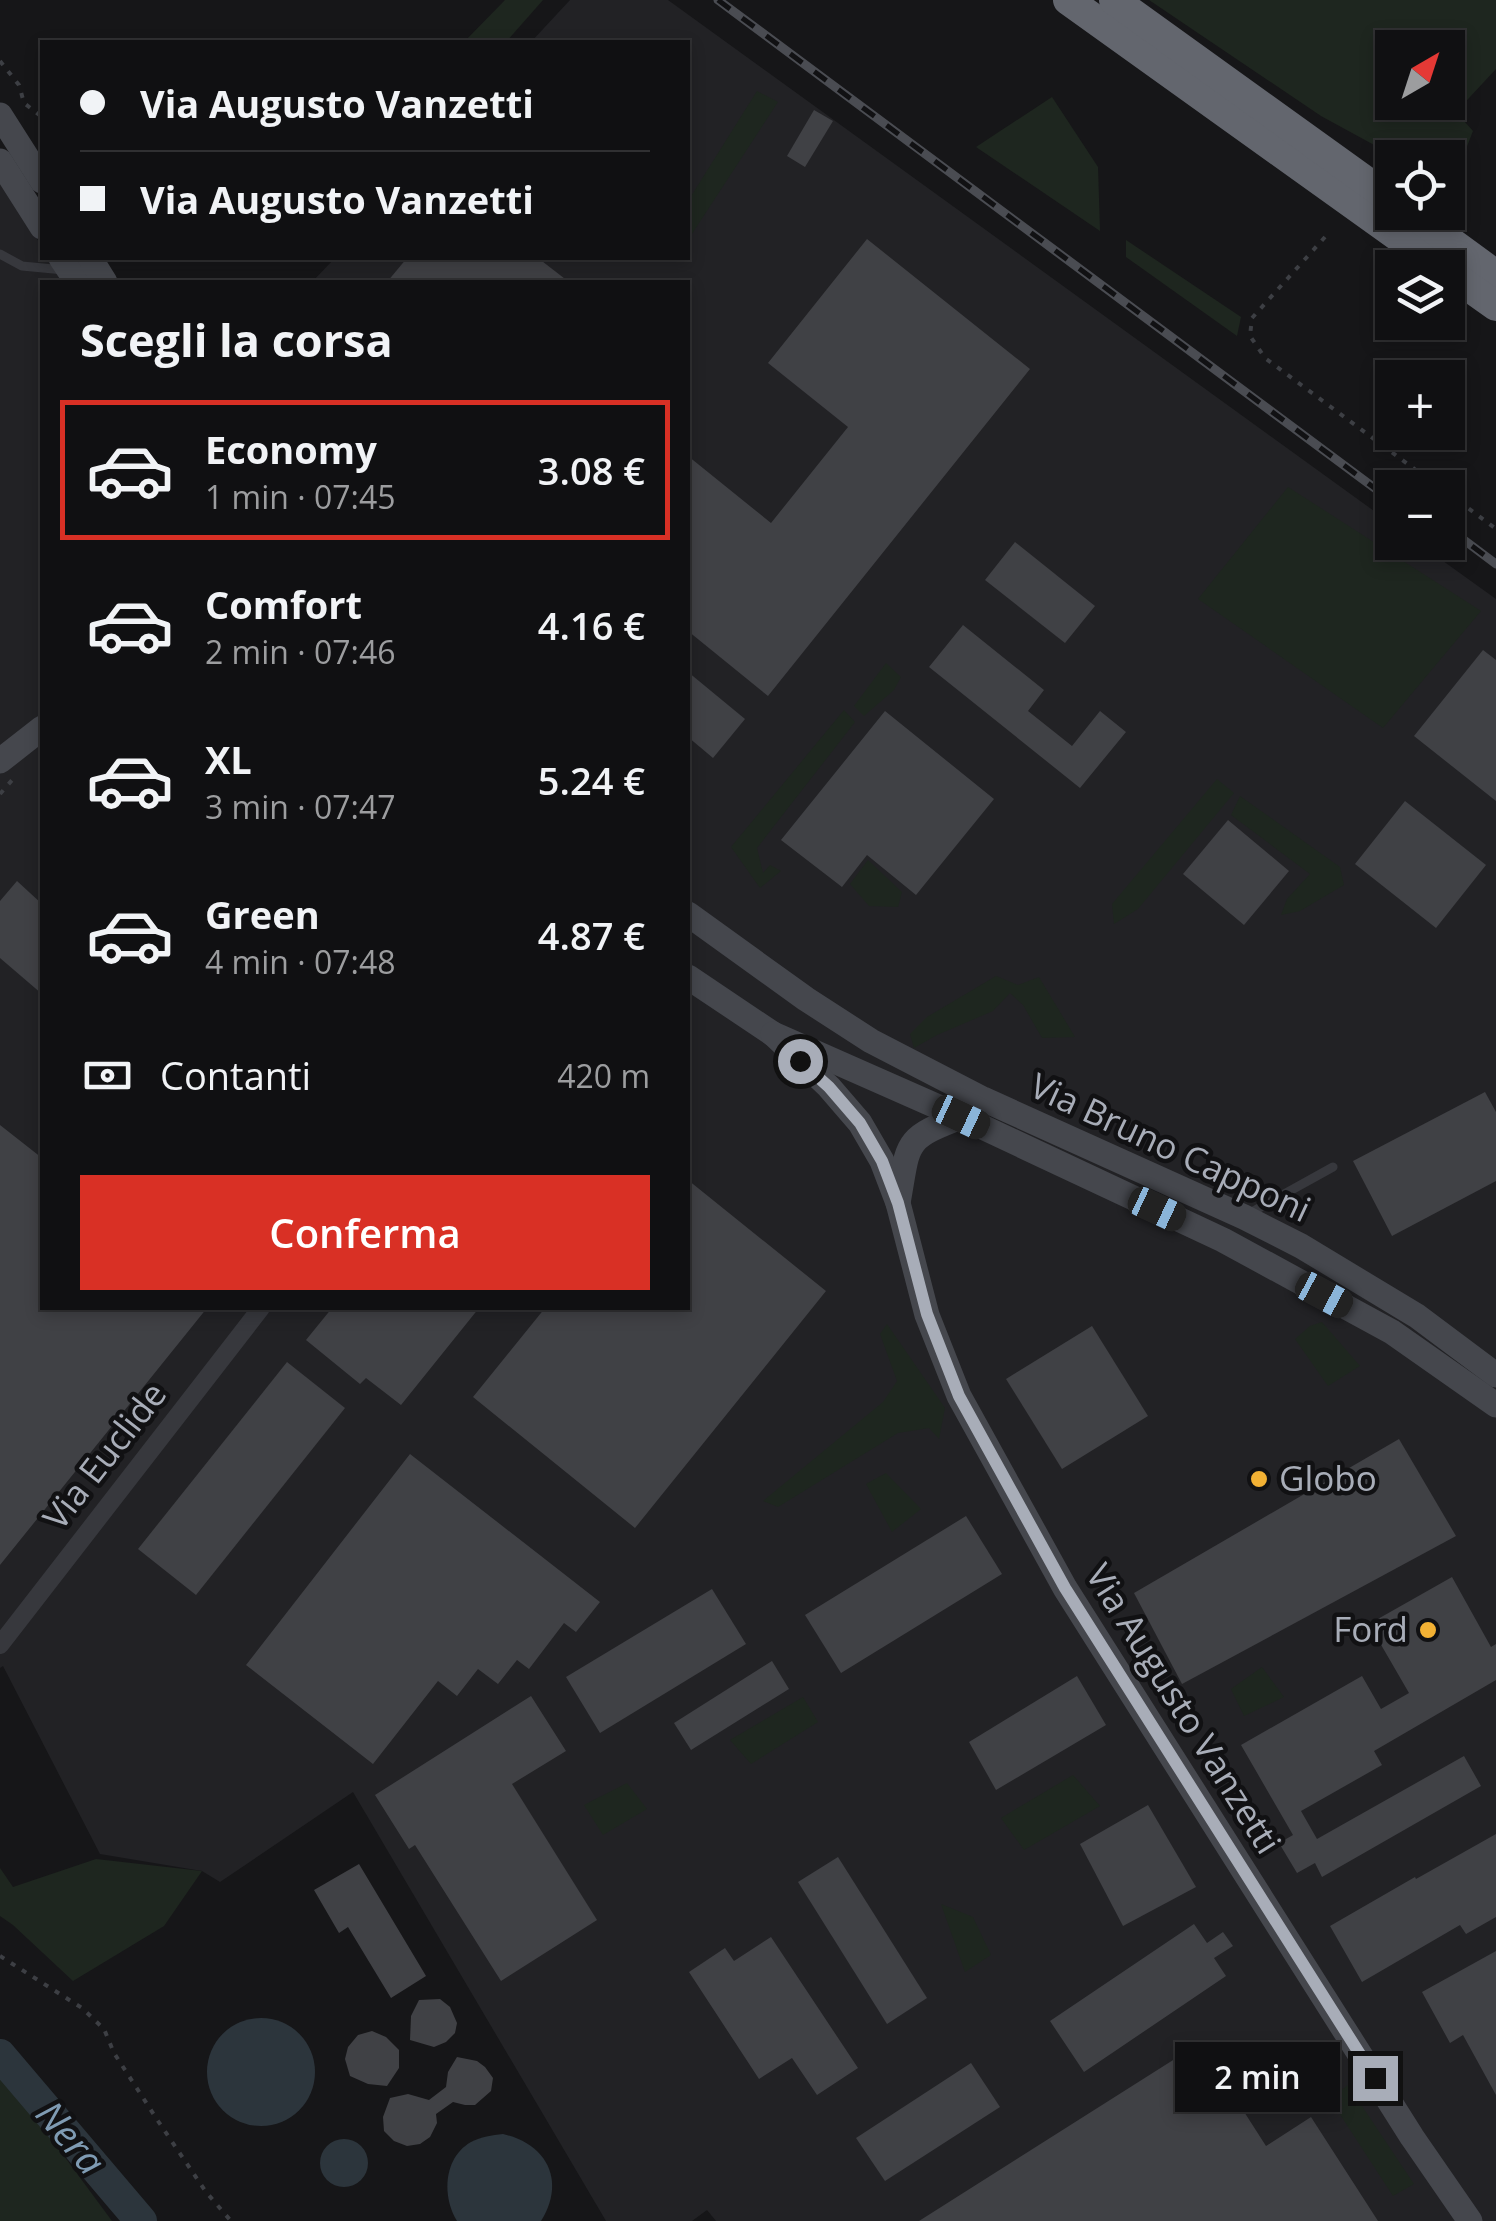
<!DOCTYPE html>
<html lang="it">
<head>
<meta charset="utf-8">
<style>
  body { margin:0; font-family:"Open Sans",sans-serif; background:#1e1e20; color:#f1f3f6; height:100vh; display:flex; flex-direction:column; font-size:38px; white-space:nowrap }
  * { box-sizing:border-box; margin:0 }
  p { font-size:32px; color:#9c9d9f }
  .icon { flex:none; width:55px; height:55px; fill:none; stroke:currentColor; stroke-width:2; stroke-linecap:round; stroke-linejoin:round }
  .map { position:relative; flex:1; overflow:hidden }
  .drawer { position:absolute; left:40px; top:280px; width:650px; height:1030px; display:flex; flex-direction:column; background:#101012; border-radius:0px; box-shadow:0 5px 15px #0003,0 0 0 2px #303032 }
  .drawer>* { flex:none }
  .guide { position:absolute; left:40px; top:40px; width:650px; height:220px; border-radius:0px; box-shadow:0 5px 15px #0003,0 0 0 2px #303032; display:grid; align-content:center; height:220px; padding:0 40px; background:#101012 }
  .needle { width:65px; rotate:39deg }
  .tools { position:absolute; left:1375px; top:30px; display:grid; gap:20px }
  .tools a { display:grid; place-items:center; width:90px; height:90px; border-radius:0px; background:#101012; box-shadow:0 5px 15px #0003,0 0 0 2px #303032; font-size:50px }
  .end { position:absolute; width:45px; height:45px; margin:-22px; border:12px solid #a8adb8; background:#111; box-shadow:0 0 0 5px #111 }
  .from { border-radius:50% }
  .bubble { position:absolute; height:70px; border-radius:0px; background:#101012; box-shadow:0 5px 15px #0003,0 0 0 2px #303032; font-size:32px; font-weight:600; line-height:70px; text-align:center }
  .car { position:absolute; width:30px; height:60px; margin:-30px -15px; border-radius:12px; box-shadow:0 0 8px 2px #0007; background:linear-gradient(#222 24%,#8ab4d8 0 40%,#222 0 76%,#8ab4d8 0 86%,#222 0) }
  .guide b { display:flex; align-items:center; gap:35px; height:95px; font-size:38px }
  .guide b+b { border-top:2px solid #303032 }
  .guide i { width:25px; height:25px; background:#f1f3f6 }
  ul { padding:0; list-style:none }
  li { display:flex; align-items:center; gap:30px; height:140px; margin:0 20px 15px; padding:0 20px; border:5px solid transparent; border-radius:0px }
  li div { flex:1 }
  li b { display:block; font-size:38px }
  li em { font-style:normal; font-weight:600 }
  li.selected { border-color:#d93025 }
  li>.icon { width:90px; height:90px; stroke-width:1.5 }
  h2 { padding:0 40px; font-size:45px; line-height:120px }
  .pay { display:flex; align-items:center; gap:25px; height:110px; padding:0 40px; font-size:38px }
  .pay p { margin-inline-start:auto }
  .action { display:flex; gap:20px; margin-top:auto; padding:20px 40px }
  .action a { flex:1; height:115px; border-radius:0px; background:#d93025; color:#fff; font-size:40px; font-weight:600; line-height:115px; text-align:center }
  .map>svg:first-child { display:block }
  .built { fill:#222225 }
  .green { fill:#1e261f; fill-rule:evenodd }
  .water { fill:#2c353c }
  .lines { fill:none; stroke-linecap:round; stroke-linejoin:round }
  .river { stroke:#2c353c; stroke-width:32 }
  .building { fill:#404145 }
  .path { stroke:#3d3f44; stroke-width:4; stroke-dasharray:5 8; stroke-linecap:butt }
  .lane { stroke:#37383d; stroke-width:9 }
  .street { stroke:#37383d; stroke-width:18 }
  .secondary { stroke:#45474d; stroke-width:25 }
  .highway { stroke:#63666e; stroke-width:30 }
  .rail-casing { stroke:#4a4c52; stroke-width:9 }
  .rail { stroke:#111113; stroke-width:5; stroke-dasharray:15; stroke-linecap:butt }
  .route { stroke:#a8adb8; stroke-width:12 }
  .poi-dot { fill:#f2b134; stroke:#111113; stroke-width:4 }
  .labels { text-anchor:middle; stroke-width:9; stroke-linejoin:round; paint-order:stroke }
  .street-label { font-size:35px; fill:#a8adb8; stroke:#111113 }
  .poi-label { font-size:35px; fill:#a8adb8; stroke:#111113; text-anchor:start }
  .water-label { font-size:38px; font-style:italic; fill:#7f9bb3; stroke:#111113 }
</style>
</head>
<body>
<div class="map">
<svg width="1496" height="2221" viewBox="0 0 1496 2221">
  <rect width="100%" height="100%" fill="#161618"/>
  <path class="built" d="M570,0H668L1392,524V542L1418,543L1496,599V2221H716L707,2210L692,2221H606L353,1792L220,1882L202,1871L100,1854L3,1666L0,1668V178L42,247V258H49L64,282H42V1308H688V282H312L335,258H688V42H531Z"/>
  <g class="green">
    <path d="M505,0H543L506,42H464Z"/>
    <path d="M1149,0H1496V69L1456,112L1473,131L1459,167L1448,174V158H1392V161L1376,146L1321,116ZM1392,48H1448V102H1392Z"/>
    <path d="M757,91L778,102L688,240V201Z"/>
    <path d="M1052,97L1098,167L1100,231L976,147Z"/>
    <path d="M1126,240L1241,317L1237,336L1126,257Z"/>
    <path d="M1288,487L1481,611L1383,728L1198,599Z"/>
    <path d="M886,663L901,677L894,690L864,716L854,706Z"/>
    <path d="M844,710L855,722L757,848L763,873L770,865L781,871L760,888L731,847Z"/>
    <path d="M1217,779L1234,793L1138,909L1114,924L1112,904Z"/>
    <path d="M1240,796L1340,867L1344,885L1300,911L1281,915L1287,899L1310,874L1231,815Z"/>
    <path d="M868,860L902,892L898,907L869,906L850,884Z"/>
    <path d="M996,976L1018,985L1039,977L1075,1037L1042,1038L1023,1005L1010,993L993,1011L937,1035L914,1048L910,1034L927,1017Z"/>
    <path d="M1322,1322L1360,1366L1328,1386L1295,1339L1310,1326Z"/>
    <path d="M887,1324L945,1408L939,1439L929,1428L898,1433L778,1507L763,1501L883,1402L897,1381L880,1334Z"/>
    <path d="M886,1473L921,1509L892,1532L866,1484Z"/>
    <path d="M1262,1667L1284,1697L1244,1716L1231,1689Z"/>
    <path d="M803,1697L818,1722L751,1764L730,1740Z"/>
    <path d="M1073,1775L1100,1806L1024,1850L1001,1818Z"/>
    <path d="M627,1783L647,1809L603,1835L584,1805Z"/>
    <path d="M96,1859L202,1871L164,1926L73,1981L13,1925L0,1916V1868L13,1887Z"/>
    <path d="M941,1904L973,1917L991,1955L965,1972Z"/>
    <path d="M0,2077L13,2087L112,2221H0Z"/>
    <path d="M1348,2085L1414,2184L1393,2196L1330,2099Z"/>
  </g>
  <g class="water">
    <circle cx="261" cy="2072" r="54"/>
    <path d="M503,2134C547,2144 566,2181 541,2221H457C442,2197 443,2158 471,2142C481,2137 492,2135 503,2134Z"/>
    <circle cx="344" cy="2163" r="24"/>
  </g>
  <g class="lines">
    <path class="river" d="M0,2055L141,2221"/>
  </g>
  <g class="building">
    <path d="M814,110L833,121L805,167L787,156Z"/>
    <path d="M867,239L1030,369L768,696L688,631V456L771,523L848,427L768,363Z"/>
    <path d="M407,258H538L569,282H387Z"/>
    <path d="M1015,542L1095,606L1065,643L985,580Z"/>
    <path d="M963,625L1044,690L1028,711L1072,746L1100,711L1126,732L1080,788L929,667Z"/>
    <path d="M1483,650L1496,660V801L1414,736Z"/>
    <path d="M688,672L745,719L713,758L688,737Z"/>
    <path d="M885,711L994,799L916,895L867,855L842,887L781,840Z"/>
    <path d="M1405,801L1486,865L1436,928L1355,864Z"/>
    <path d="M1228,820L1289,871L1244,925L1183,874Z"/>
    <path d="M17,881L42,904V994L0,958V901Z"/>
    <path d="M1485,1092L1496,1112V1181L1392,1236L1353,1161Z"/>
    <path d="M0,1125L42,1158V1308H207L0,1565Z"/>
    <path d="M688,1180L826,1291L635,1528L473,1397L545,1308H688Z"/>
    <path d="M332,1308H479L401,1405L366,1378L360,1384L306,1340Z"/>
    <path d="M1092,1326L1148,1416L1062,1469L1006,1379Z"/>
    <path d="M287,1362L345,1408L196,1595L138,1549Z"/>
    <path d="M1399,1439L1456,1536L1182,1684L1134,1593Z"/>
    <path d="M410,1454L600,1602L576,1632L564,1623L529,1669L517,1660L498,1684L478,1669L457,1696L438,1681L373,1764L246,1665Z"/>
    <path d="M966,1516L1002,1574L841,1673L805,1615Z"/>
    <path d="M1452,1577L1491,1647L1496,1644V1680L1374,1751L1382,1765L1301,1811L1317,1839L1464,1756L1481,1786L1322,1877L1315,1863L1297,1873L1279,1843L1293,1835L1241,1745L1362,1676L1381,1709L1409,1693L1369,1624Z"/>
    <path d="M712,1589L746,1644L600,1733L566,1677Z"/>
    <path d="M772,1661L789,1689L691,1750L674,1723Z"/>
    <path d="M1077,1676L1106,1725L996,1790L969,1742Z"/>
    <path d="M531,1696L566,1751L512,1784L597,1920L501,1981L415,1845L409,1849L375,1795Z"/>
    <path d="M1148,1805L1196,1887L1123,1926L1080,1844Z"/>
    <path d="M1496,1834V1917L1466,1934L1460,1925L1362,1982L1330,1926L1415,1877L1416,1879Z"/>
    <path d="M838,1857L927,1998L887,2024L798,1882Z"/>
    <path d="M359,1864L426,1976L391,1998L348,1927L339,1933L314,1890Z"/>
    <path d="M1194,1924L1207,1943L1223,1932L1233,1946L1214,1958L1226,1976L1084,2072L1050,2021Z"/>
    <path d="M771,1937L858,2068L817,2095L792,2058L759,2079L689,1972L725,1948L734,1961Z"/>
    <path d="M1496,1951V2095L1463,2035L1450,2043L1422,1992Z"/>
    <path d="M440,1999L450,2007L457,2023L455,2033L446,2042L434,2047L410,2040L411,2016L419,2000Z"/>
    <path d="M372,2031L386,2037L399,2050V2068L387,2086L368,2084L350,2076L345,2059L348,2047L358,2035Z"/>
    <path d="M1200,2043L1266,2146L1311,2117L1378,2221H919Z"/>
    <path d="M457,2057L477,2061L485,2067L493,2078L491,2091L475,2105H465L453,2102L436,2114L437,2123L430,2137L420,2144L407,2146L394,2141L384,2131L383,2117L390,2098L408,2094L429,2100L446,2087L448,2072Z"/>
    <path d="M971,2063L1000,2107L885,2181L856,2138Z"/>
  </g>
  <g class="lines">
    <g class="path">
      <path d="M0,61L19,85L24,103L42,117"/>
      <path d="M1325,237L1252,318L1250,336L1265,358L1440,488"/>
      <path d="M1448,493L1496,529"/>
      <path d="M0,794L13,779"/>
      <path d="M0,1956L82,2008L104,2029L114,2053L158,2121L206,2192L231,2221"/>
    </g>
    <g class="lane">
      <path d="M0,254L22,266L64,270"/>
      <path d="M1250,1213L1333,1167"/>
    </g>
    <path class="street" d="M0,1645L261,1308"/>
    <g class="secondary">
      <path d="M0,115L42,181"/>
      <path d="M0,161L42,227"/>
      <path d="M61,258L77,282"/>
      <path d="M90,258L105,282"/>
      <path d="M0,761L42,728"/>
      <path d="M688,914L806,999L871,1041L983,1099L1244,1217L1301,1246L1417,1316L1496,1375"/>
      <path d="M688,977L773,1034L961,1117L1223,1240L1392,1332L1496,1405"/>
      <path d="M773,1034L829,1087L860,1123L882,1161L898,1203L927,1315L959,1396L1065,1588L1412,2137L1470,2221"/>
      <path d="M898,1203C909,1143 902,1139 961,1117"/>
    </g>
    <g class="highway">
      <path d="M1068,0L1442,268"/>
      <path d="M1114,0L1392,200"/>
      <path d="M1410,212L1496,275"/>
      <path d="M1448,272L1496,306"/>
    </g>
    <defs>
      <g id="rail">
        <path d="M718,0L1392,501"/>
        <path d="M1448,528L1496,564"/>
      </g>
    </defs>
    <use href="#rail" class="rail-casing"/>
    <use href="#rail" class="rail"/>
  </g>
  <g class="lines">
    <path class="route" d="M800,1061L829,1087L860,1123L882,1161L898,1203L927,1314L959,1396L1065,1588L1375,2078"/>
  </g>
  <g class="poi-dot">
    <circle cx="1259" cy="1479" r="10"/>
    <circle cx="1428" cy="1630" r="10"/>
  </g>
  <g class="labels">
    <g class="street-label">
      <text transform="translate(1170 1148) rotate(25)" y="12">Via Bruno Capponi</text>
      <text transform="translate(105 1456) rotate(-52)" y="12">Via Euclide</text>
      <text transform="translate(1183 1709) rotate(58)" y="12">Via Augusto Vanzetti</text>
    </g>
    <g class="poi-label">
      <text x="1279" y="1491">Globo</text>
      <text x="1408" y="1642" text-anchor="end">Ford</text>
    </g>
    <g class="water-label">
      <text transform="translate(70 2138) rotate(50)" y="13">Nera</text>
    </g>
  </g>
</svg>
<div class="tools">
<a><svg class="needle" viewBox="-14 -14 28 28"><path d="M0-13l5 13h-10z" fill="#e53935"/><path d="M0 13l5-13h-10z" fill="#9c9d9f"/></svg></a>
<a><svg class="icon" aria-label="locate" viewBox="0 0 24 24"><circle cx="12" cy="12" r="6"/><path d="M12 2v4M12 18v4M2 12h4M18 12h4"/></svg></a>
<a><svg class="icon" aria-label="layers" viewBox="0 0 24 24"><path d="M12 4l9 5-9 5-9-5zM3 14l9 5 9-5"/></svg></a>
<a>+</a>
<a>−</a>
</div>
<i class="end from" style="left:800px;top:1061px"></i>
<i class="end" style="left:1375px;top:2078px"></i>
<div class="bubble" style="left:1175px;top:2042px;width:165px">2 min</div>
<i class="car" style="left:961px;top:1117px;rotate:115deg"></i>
<i class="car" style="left:1157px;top:1209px;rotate:115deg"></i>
<i class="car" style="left:1324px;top:1295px;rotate:118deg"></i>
<div class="guide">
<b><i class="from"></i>Via Augusto Vanzetti</b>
<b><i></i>Via Augusto Vanzetti</b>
</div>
<section class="drawer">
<h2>Scegli la corsa</h2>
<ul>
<li class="selected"><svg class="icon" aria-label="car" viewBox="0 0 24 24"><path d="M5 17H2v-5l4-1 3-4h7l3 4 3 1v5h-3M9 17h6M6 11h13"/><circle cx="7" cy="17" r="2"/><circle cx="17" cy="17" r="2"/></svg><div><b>Economy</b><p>1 min · 07:45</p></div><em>3.08 €</em></li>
<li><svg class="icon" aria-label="car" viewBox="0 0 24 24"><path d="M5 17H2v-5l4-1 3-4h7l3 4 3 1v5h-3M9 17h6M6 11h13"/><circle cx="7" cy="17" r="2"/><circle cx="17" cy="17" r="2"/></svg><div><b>Comfort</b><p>2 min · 07:46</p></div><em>4.16 €</em></li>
<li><svg class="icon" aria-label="car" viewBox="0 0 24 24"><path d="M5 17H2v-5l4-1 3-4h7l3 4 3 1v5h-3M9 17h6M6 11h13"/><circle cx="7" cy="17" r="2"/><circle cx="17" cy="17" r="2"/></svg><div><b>XL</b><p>3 min · 07:47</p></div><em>5.24 €</em></li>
<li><svg class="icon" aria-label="car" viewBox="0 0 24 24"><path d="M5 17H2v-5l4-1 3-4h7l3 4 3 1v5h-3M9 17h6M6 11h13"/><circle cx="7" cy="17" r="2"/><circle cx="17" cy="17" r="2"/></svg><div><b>Green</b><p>4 min · 07:48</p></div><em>4.87 €</em></li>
</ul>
<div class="pay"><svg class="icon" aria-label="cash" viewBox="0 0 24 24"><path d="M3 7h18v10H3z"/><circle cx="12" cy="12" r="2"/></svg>Contanti<p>420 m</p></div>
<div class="action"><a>Conferma</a></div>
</section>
</div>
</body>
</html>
